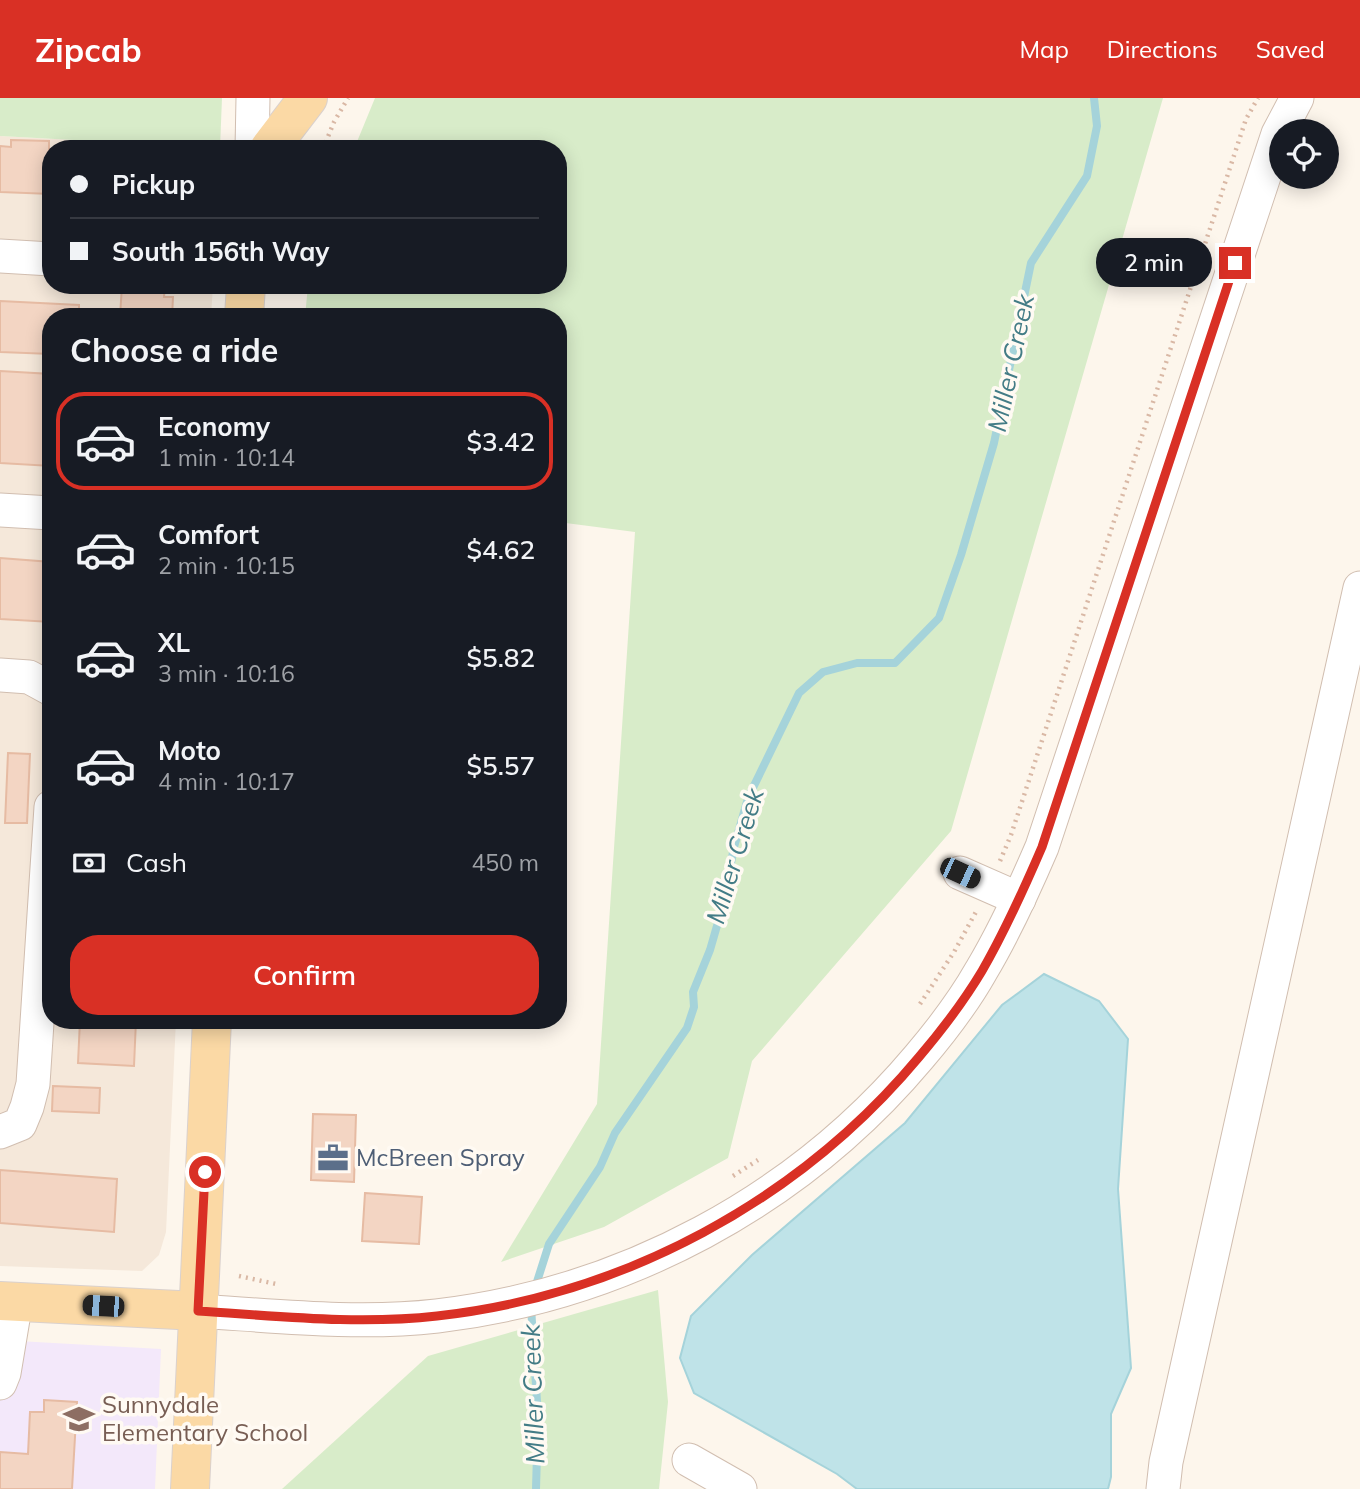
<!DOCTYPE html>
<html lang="en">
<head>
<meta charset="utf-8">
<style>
  body { margin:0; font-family:Mulish,sans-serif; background:#242831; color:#f1f3f6; height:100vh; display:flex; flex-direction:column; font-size:26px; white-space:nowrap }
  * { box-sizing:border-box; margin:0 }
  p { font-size:23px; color:#9ea1a6 }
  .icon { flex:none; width:38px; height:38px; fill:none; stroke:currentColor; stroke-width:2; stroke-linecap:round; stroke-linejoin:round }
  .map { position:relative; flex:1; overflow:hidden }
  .drawer { position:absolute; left:42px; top:210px; width:525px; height:721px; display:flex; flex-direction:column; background:#171b24; border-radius:28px; box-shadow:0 4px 18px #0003 }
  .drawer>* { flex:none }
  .banner { position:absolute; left:42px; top:42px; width:525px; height:154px; border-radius:28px; box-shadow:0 4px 18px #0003; display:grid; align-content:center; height:154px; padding:0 28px; background:#171b24 }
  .controls { position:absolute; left:1269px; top:21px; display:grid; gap:14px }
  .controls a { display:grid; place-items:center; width:70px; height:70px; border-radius:50%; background:#171b24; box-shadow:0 4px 18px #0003; font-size:35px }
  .end { position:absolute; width:32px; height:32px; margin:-16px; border:9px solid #d93025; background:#fff; box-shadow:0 0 0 4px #fff }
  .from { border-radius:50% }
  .bubble { position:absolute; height:49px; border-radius:24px; background:#171b24; box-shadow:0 4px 18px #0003; font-size:23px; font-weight:600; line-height:49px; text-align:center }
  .car { position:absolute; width:21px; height:42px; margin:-21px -10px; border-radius:9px; box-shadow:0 0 5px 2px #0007; background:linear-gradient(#222 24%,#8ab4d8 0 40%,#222 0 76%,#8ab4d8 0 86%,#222 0) }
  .banner b { display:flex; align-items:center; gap:24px; height:66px; font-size:26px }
  .banner b+b { border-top:2px solid #363941 }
  .banner i { width:18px; height:18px; background:#f1f3f6 }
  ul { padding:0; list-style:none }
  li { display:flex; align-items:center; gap:21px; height:98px; margin:0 14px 10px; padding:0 14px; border:4px solid transparent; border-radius:28px }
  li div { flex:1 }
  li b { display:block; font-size:26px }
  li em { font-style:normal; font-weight:600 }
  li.selected { border-color:#d93025 }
  li>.icon { width:63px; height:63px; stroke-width:1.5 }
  h2 { padding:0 28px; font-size:32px; line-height:84px }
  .pay { display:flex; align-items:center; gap:18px; height:77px; padding:0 28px; font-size:26px }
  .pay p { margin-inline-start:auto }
  .action { display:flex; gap:14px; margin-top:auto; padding:14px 28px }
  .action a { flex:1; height:80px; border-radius:28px; background:#d93025; color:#fff; font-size:28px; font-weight:600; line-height:80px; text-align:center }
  header { display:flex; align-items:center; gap:42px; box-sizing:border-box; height:98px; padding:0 35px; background:#d93025; color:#fff }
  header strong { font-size:33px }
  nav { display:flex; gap:38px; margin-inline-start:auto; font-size:24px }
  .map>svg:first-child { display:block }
  .residential { fill:#f5e8da }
  .education { fill:#f3e8fa }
  .green { fill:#d8ecc9 }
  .water { fill:#bfe3e8; stroke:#a5d3da; stroke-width:2 }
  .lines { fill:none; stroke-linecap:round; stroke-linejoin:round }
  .stream { stroke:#a5d3da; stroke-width:8 }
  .building { fill:#f3d5c3; stroke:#e6bba3; stroke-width:2 }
  .minor-casing { stroke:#d1beb0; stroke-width:35 }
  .major-casing { stroke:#dad1cd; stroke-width:40 }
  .path { stroke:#d9b8a5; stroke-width:4.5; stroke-dasharray:2 5; stroke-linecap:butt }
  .minor { stroke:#fff; stroke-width:33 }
  .major { stroke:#fbd9a5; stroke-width:38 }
  .route { stroke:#d93025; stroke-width:9 }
  .labels { text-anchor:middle; stroke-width:7; stroke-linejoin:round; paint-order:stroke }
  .service-label { font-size:24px; fill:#4e5e75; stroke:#fffaf3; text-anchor:start }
  .education-label { font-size:24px; fill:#785e54; stroke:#fffaf3; text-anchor:start }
  .water-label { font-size:26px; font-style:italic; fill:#437c86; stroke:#fffaf3 }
</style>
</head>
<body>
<header>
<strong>Zipcab</strong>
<nav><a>Map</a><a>Directions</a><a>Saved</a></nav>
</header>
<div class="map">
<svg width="1360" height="1391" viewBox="0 0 1360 1391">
  <rect width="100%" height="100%" fill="#fdf6ec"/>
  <path class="residential" d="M0,38L220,50L51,51V187H213L211,219H51V922H176L166,1134L159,1157L142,1173L0,1168Z"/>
  <path class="education" d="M0,1242L161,1251L155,1391H0Z"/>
  <g class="green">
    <path d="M0,0H222L220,50L0,38Z"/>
    <path d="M375,0H1163L951,733L752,963L728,1060L604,1129L501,1164L597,1006L635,434L558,424V219H305L308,187H558V51H354Z"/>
    <path d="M658,1192L668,1304L659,1391H282L428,1258Z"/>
  </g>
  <path class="water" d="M1044,876L1099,903L1128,941L1118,1091L1131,1270L1111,1316V1379L1108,1391H857L837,1376L694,1295L680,1260L691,1218L752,1157L905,1025L1002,907Z"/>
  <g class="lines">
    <g class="stream">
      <path d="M535,1190L549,1146L600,1069L615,1035L687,930L694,909L693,894L710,852L723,807L734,749L748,700L799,595L823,574L857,565H895L939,520L961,457L994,345L1031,165L1087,78L1097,28L1094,0"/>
      <path d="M531,1209L538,1319L536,1391"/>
    </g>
  </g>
  <g class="building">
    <path d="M11,42L49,43V51H54H51V96L0,94V48L11,49Z"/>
    <path d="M74,44L100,45V51H74Z"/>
    <path d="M122,187H165L164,199H173L172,219H120Z"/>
    <path d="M0,203L79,207V219H51V256L0,254Z"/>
    <path d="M0,273L51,276V368L0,365Z"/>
    <path d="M0,460L51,464V524L0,521Z"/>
    <path d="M8,655L30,656L27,725H5Z"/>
    <path d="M80,922H136L134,968L78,965Z"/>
    <path d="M53,988L100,990L99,1015L52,1013Z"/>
    <path d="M313,1016L356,1017L354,1084L311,1082Z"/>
    <path d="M0,1072L117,1081L114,1134L0,1125Z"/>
    <path d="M365,1095L422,1099L419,1146L362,1143Z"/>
    <path d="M44,1302L77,1304L72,1391H0V1354L28,1356L30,1314H44Z"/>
  </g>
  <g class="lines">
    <defs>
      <g id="minor">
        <path d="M252,51L253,0"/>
        <path d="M0,158L51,161"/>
        <path d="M0,412L51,415"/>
        <path d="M0,577L29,579L51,591"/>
        <path d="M960,775L1019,801"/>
        <path d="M0,1034L20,1026L27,1009L33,986L51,709"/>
        <path d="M198,1213C277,1218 358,1227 437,1218C624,1196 798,1103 919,959C942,932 964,903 981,873C1005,833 1024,791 1042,749L1278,36L1297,0"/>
        <path d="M0,1285L4,1275L16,1203"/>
        <path d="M689,1362L740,1391"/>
        <path d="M1163,1391L1166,1364L1360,490"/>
      </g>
      <g id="major">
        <path d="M269,51L308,0"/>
        <path d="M244,219L246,187"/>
        <path d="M0,1203L198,1213"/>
        <path d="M190,1391L212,922"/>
      </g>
    </defs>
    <use href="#minor" class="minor-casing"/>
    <use href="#major" class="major-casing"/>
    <g class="path">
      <path d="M323,51L334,24L348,0"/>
      <path d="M1000,763L1011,737L1246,21L1258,0"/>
      <path d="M920,906L954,854L977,812"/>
      <path d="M733,1078L758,1062"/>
      <path d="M239,1178L276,1186"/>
    </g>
    <use href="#minor" class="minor"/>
    <use href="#major" class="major"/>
  </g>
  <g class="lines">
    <path class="route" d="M205,1074L198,1213C278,1218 357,1227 437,1218C624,1197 799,1103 919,959C942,932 964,903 982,873C1005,833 1024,791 1042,749L1235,165"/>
  </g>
  <defs>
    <symbol id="office-bare" viewBox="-9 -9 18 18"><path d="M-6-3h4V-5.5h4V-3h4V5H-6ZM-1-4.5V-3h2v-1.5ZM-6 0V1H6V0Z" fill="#5c6f8a" stroke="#fffaf3" stroke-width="2.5" paint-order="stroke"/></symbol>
    <symbol id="school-bare" viewBox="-9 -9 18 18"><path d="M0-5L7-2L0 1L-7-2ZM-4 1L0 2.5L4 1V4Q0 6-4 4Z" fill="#8d6e63" stroke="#fffaf3" stroke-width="2.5" paint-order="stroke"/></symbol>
  </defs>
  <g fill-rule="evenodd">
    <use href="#office-bare" x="311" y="1038" width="44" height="44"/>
    <use href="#school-bare" x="57" y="1299" width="44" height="44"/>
  </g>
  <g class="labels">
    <g class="service-label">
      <text x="356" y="1068">McBreen Spray</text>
    </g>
    <g class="education-label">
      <text x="102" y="1315">Sunnydale<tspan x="102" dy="28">Elementary School</tspan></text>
    </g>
    <g class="water-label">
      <text transform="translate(1011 265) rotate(-78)" y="9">Miller Creek</text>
      <text transform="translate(735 758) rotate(-73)" y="9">Miller Creek</text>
      <text transform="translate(533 1296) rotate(-92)" y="9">Miller Creek</text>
    </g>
  </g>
</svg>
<div class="controls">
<a><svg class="icon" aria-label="locate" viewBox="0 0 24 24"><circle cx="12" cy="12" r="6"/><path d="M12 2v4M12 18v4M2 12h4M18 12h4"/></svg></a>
</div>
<i class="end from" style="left:205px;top:1074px"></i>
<i class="end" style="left:1235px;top:165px"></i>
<div class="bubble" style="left:1096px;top:140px;width:116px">2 min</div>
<i class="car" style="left:960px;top:775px;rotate:115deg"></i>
<i class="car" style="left:103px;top:1208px;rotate:273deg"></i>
<div class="banner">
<b><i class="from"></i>Pickup</b>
<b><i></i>South 156th Way</b>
</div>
<section class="drawer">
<h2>Choose a ride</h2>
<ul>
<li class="selected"><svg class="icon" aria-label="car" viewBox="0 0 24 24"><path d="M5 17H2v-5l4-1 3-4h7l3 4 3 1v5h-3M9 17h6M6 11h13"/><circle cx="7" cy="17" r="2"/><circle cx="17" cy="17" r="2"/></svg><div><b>Economy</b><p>1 min · 10:14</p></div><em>$3.42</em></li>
<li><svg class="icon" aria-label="car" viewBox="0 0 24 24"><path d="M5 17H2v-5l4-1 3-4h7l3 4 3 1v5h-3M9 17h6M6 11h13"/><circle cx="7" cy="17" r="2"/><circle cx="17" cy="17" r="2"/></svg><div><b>Comfort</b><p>2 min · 10:15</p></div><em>$4.62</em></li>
<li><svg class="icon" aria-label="car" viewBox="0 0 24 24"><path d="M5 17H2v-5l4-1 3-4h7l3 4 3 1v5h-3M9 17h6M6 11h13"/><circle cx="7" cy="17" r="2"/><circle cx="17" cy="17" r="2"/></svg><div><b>XL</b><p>3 min · 10:16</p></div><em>$5.82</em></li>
<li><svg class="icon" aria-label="car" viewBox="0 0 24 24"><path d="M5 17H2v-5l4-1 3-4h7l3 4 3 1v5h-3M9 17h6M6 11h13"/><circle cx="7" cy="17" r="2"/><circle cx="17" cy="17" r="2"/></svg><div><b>Moto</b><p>4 min · 10:17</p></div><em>$5.57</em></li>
</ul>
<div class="pay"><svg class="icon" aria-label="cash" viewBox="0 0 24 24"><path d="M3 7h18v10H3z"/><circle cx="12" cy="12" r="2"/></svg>Cash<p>450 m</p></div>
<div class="action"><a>Confirm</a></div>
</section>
</div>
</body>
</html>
